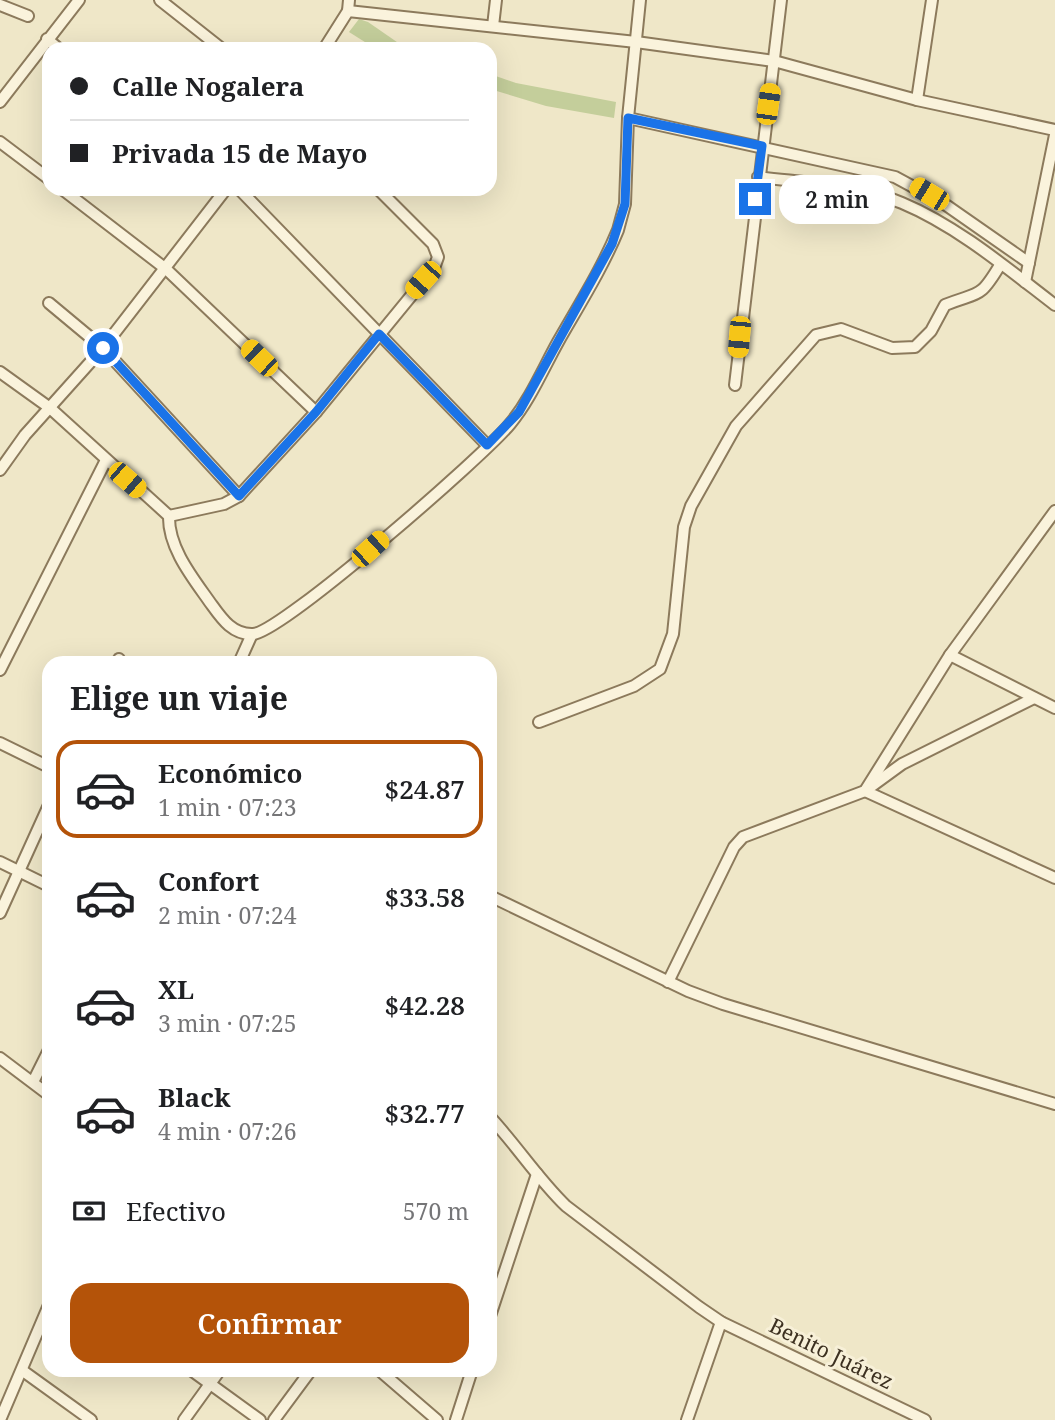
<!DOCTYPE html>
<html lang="es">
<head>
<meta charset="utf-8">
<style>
  body { margin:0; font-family:"Noto Serif",serif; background:#f2f2f2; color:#202124; height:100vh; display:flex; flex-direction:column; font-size:26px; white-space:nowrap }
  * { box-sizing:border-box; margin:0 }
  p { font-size:23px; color:#757577 }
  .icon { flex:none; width:38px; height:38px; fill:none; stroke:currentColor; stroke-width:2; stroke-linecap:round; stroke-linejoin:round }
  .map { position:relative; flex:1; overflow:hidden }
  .details { position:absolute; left:42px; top:656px; width:455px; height:721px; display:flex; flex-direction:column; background:#fff; border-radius:21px; box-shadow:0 7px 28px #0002 }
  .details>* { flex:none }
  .hud { position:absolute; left:42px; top:42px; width:455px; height:154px; border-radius:21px; box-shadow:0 7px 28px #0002; display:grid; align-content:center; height:154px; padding:0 28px; background:#fff }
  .end { position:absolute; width:32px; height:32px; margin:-16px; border:9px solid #1a73e8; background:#fff; box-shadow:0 0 0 4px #fff }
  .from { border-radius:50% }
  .bubble { position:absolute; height:49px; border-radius:21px; background:#fff; box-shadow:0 7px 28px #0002; font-size:23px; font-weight:600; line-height:49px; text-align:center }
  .car { position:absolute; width:21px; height:42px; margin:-21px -10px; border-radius:9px; box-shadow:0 0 5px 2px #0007; background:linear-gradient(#f5c518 24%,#345 0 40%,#f5c518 0 76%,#345 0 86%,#f5c518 0) }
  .hud b { display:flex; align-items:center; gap:24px; height:66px; font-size:26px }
  .hud b+b { border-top:2px solid #e0e0e0 }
  .hud i { width:18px; height:18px; background:#202124 }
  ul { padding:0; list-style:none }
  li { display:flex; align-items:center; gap:21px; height:98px; margin:0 14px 10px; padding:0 14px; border:4px solid transparent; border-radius:21px }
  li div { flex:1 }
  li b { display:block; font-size:26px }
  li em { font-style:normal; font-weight:600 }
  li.current { border-color:#b45309 }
  li>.icon { width:63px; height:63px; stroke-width:1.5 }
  h2 { padding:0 28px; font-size:32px; line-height:84px }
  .pay { display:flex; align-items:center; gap:18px; height:77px; padding:0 28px; font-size:26px }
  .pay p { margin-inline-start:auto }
  .button { display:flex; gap:14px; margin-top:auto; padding:14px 28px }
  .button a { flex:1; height:80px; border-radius:21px; background:#b45309; color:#fff; font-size:28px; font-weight:600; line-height:80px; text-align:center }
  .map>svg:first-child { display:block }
  .green { fill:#c4ce9b }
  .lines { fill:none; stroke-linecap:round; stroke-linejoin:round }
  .minor-casing { stroke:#8c7a5c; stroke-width:14 }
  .minor { stroke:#faf3dc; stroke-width:10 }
  .route { stroke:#1a73e8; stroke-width:9 }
  .labels { text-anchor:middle; stroke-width:6; stroke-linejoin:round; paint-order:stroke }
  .street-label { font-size:21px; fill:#3c3020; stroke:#f7f0d8 }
</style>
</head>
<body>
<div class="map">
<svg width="1055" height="1420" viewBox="0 0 1055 1420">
  <rect width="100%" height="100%" fill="#efe7c8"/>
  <g class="green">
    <path d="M359,19L368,22L407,49H376L349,32Z"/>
    <path d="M490,74L516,83L616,102L614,118L546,106L490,89Z"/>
  </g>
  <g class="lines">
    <defs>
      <g id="minor">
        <path d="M160,0L222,49"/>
        <path d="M0,5L28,16"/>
        <path d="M348,11L636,42L774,61L917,100L1055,130"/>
        <path d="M493,26L496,0"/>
        <path d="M47,39L59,49"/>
        <path d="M324,49L348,11L349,0"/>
        <path d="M917,100L932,0"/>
        <path d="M0,102L79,0"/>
        <path d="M628,118L895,177L943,203L1029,263"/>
        <path d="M0,142L49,179"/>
        <path d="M758,177C805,183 859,185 902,203C957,226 1008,269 1055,305"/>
        <path d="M62,189L166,269L316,412"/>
        <path d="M239,189L487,445"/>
        <path d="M1025,282L1055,135"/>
        <path d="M49,303L103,348L239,496"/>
        <path d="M0,372L50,408L169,516C168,547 192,577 209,601C220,616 231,635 253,634C281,633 485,455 510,424C530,400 543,369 558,342C579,305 602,269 618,230L625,204L628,118L640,0"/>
        <path d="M735,385L781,0"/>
        <path d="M0,470L25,435L103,348L226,189"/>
        <path d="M169,516L224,504L239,496L316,412L434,268L438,257L433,244L378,189"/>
        <path d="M950,655L1055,708"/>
        <path d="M117,663L119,659"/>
        <path d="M239,663L252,634"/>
        <path d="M0,670L105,462"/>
        <path d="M1034,698L902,764L865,791L1055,878"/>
        <path d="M539,722L634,686L660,669L673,634L684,527L691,506L736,426L816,335L841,329L892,348L915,347L931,331L945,305C980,291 979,300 1000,265"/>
        <path d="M0,743L49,767"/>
        <path d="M0,862L49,886"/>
        <path d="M490,896L688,991L723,1004L1055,1104"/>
        <path d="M0,913L49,805"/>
        <path d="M668,982L734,847L743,837L865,791L950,655L1055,511"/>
        <path d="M0,1058L49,1095"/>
        <path d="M33,1082L49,1050"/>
        <path d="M490,1117C517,1146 538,1179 566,1206L699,1307L721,1322L925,1420"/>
        <path d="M490,1316L537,1174"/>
        <path d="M191,1370L260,1420"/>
        <path d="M379,1370L437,1420"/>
        <path d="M23,1371L91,1420"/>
        <path d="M0,1420L49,1305"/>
        <path d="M184,1420L220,1370"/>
        <path d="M274,1420L311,1370"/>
        <path d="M456,1420L472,1370"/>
        <path d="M687,1420L721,1322"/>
      </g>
    </defs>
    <use href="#minor" class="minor-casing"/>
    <use href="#minor" class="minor"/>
  </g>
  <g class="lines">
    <path class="route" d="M103,348L239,496L316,412L379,334L487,445L519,412L612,244L625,204L628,118L762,146L755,199"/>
  </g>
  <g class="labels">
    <g class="street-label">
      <text transform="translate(831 1354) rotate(26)" y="7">Benito Juárez</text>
    </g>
  </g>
</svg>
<i class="end from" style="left:103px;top:348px"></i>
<i class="end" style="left:755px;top:199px"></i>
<div class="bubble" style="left:779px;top:175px;width:116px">2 min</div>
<i class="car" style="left:768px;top:104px;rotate:8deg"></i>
<i class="car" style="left:929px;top:194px;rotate:301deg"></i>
<i class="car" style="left:423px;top:280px;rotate:222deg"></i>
<i class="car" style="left:739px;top:337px;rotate:185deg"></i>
<i class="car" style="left:259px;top:358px;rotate:314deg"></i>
<i class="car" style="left:127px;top:480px;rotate:131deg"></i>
<i class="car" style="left:370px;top:549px;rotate:48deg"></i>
<div class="hud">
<b><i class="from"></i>Calle Nogalera</b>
<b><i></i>Privada 15 de Mayo</b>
</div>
<section class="details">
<h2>Elige un viaje</h2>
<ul>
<li class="current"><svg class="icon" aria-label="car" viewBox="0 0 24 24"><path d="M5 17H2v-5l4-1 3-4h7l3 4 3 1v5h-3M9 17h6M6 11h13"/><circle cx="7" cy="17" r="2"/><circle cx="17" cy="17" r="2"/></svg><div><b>Económico</b><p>1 min · 07:23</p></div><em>$24.87</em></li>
<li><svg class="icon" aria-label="car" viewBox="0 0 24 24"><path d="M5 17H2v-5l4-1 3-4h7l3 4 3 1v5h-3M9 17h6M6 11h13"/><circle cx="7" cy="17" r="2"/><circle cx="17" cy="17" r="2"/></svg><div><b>Confort</b><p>2 min · 07:24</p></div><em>$33.58</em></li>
<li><svg class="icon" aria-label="car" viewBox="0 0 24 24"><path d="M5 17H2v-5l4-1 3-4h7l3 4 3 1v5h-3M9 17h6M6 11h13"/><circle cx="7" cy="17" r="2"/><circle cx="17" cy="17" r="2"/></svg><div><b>XL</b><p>3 min · 07:25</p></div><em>$42.28</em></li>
<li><svg class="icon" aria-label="car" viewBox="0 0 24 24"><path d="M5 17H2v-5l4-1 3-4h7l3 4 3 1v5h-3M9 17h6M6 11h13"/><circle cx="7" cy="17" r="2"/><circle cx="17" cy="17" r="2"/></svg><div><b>Black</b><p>4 min · 07:26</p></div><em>$32.77</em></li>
</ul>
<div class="pay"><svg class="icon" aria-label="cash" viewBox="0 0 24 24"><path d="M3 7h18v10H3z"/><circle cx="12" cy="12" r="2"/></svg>Efectivo<p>570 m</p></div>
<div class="button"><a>Confirmar</a></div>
</section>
</div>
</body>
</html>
